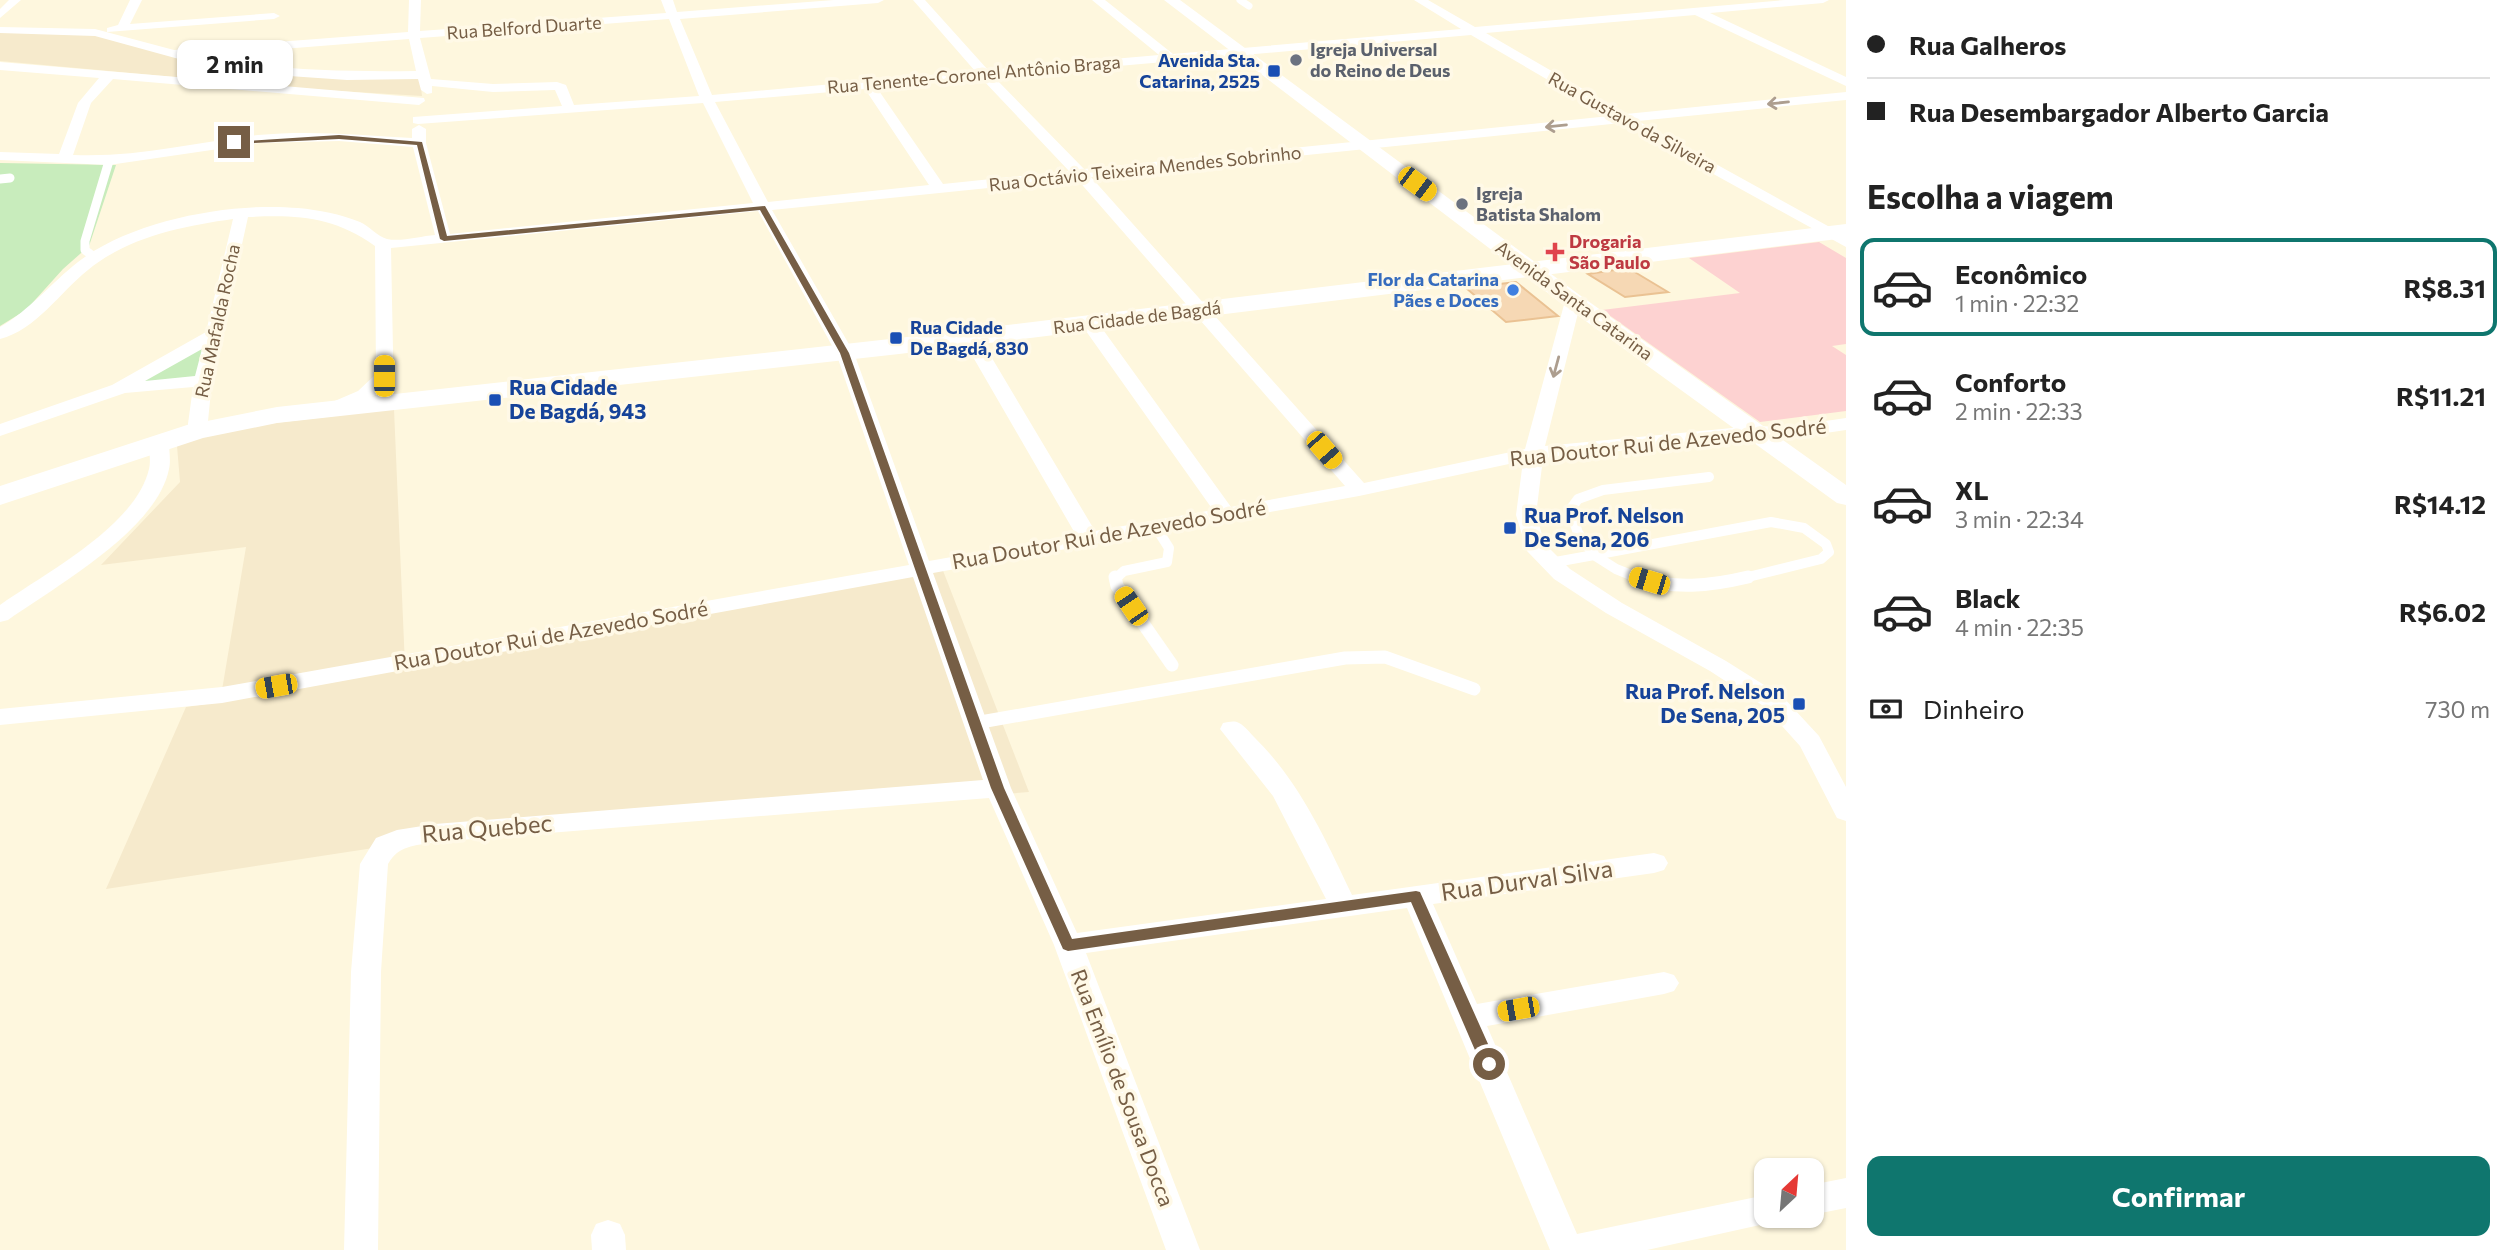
<!DOCTYPE html>
<html lang="pt">
<head>
<meta charset="utf-8">
<style>
  body { margin:0; font-family:Commissioner,sans-serif; background:#f2f2f2; color:#222; height:100vh; display:flex; flex-direction:column; font-size:26px; white-space:nowrap }
  * { box-sizing:border-box; margin:0 }
  p { font-size:23px; color:#767676 }
  .icon { flex:none; width:38px; height:38px; fill:none; stroke:currentColor; stroke-width:2; stroke-linecap:round; stroke-linejoin:round }
  .map { position:relative; flex:1; overflow:hidden }
  .sheet { display:flex; flex-direction:column; background:#fff; width:665px }
  .sheet>* { flex:none }
  .top-card { display:grid; align-content:center; height:154px; padding:0 21px; background:#fff }
  .needle { width:46px; rotate:26deg }
  .buttons { position:absolute; left:1754px; top:1158px; display:grid; gap:14px }
  .buttons a { display:grid; place-items:center; width:70px; height:70px; border-radius:14px; background:#fff; box-shadow:0 2px 5px #0004; font-size:35px }
  .end { position:absolute; width:32px; height:32px; margin:-16px; border:9px solid #765e45; background:#fff; box-shadow:0 0 0 4px #fff }
  .from { border-radius:50% }
  .bubble { position:absolute; height:49px; border-radius:14px; background:#fff; box-shadow:0 2px 5px #0004; font-size:23px; font-weight:700; line-height:49px; text-align:center }
  .car { position:absolute; width:21px; height:42px; margin:-21px -10px; border-radius:9px; box-shadow:0 0 5px 2px #0007; background:linear-gradient(#f5c518 24%,#345 0 40%,#f5c518 0 76%,#345 0 86%,#f5c518 0) }
  .top-card b { display:flex; align-items:center; gap:24px; height:66px; font-size:26px }
  .top-card b+b { border-top:2px solid #e0e0e0 }
  .top-card i { width:18px; height:18px; background:#222 }
  ul { padding:0; list-style:none }
  li { display:flex; align-items:center; gap:21px; height:98px; margin:0 14px 10px; padding:0 7px; border:4px solid transparent; border-radius:14px }
  li div { flex:1 }
  li b { display:block; font-size:26px }
  li em { font-style:normal; font-weight:700 }
  li.current { border-color:#0f766e }
  li>.icon { width:63px; height:63px; stroke-width:1.5 }
  h2 { padding:0 21px; font-size:32px; line-height:84px }
  .pay { display:flex; align-items:center; gap:18px; height:77px; padding:0 21px; font-size:26px }
  .pay p { margin-inline-start:auto }
  .button { display:flex; gap:14px; margin-top:auto; padding:14px 21px }
  .button a { flex:1; height:80px; border-radius:14px; background:#0f766e; color:#fff; font-size:28px; font-weight:700; line-height:80px; text-align:center }
  main { display:flex; flex:1; min-height:0 }
  .map>svg:first-child { display:block }
  .residential { fill:#f6eacc }
  .medical { fill:#fdd2d1 }
  .green { fill:#c8ecbc }
  .building { fill:#f6d8b4; stroke:#eac293; stroke-width:2 }
  .lines { fill:none; stroke-linecap:round; stroke-linejoin:round }
  .service-far3 { stroke:#fff; stroke-width:7 }
  .service-far2 { stroke:#fff; stroke-width:9 }
  .service-far1 { stroke:#fff; stroke-width:10 }
  .service { stroke:#fff; stroke-width:13 }
  .minor { fill:#fff; fill-rule:evenodd }
  .tertiary { fill:#fff; fill-rule:evenodd }
  .secondary { fill:#fff; fill-rule:evenodd }
  .oneway { stroke:#ad9e8f }
  .route { fill:#765e45 }
  .worship-dot { fill:#6b7280; stroke:#fff9e7; stroke-width:2.5 }
  .transit-dot { fill:#1a4fb4; stroke:#fff9e7; stroke-width:2.5 }
  .health-dot { fill:#e0444e; stroke:#fff9e7; stroke-width:2.5 }
  .shop-dot { fill:#3f7fe0; stroke:#fff9e7; stroke-width:2.5 }
  .labels { text-anchor:middle; stroke-width:7; stroke-linejoin:round; paint-order:stroke }
  .far-street-label { font-size:18px; fill:#765e45; stroke:#fff9e7 }
  .far-worship-label { font-size:18px; font-weight:bold; fill:#5b616d; stroke:#fff9e7; text-anchor:start }
  .far-transit-label { font-size:18px; font-weight:bold; fill:#164399; stroke:#fff9e7; text-anchor:end }
  .far-health-label { font-size:18px; font-weight:bold; fill:#be3a42; stroke:#fff9e7; text-anchor:start }
  .far-shop-label { font-size:18px; font-weight:bold; fill:#366cbe; stroke:#fff9e7; text-anchor:end }
  .transit-label { font-size:21px; font-weight:bold; fill:#164399; stroke:#fff9e7; text-anchor:start }
  .street-label { font-size:21px; fill:#765e45; stroke:#fff9e7 }
  .near-street-label { font-size:24px; fill:#765e45; stroke:#fff9e7 }
</style>
</head>
<body>
<main>
<div class="map">
<svg width="1846" height="1250" viewBox="0 0 1846 1250">
  <rect width="100%" height="100%" fill="#fef7de"/>
  <g class="residential">
    <path d="M0,31L86,33L246,70L420,78L422,96L305,89L0,61Z"/>
    <path d="M394,409L405,666L942,568L1029,792L413,842L106,889L186,707L220,702L246,547L101,565L180,482L177,446L215,430Z"/>
  </g>
  <path class="medical" d="M1819,242L1846,258V344L1832,346L1846,355V411L1760,422L1602,310L1740,293L1689,258Z"/>
  <g class="green">
    <path d="M0,163L116,165L89,246L63,269L26,310L0,326Z"/>
    <path d="M205,343L200,377L132,386Z"/>
  </g>
  <g class="building">
    <path d="M1628,268L1668,292L1625,297L1588,274Z"/>
    <path d="M1516,282L1558,316L1506,322L1466,288Z"/>
  </g>
  <g class="lines">
    <path class="service-far3" d="M1240,0L1249,6"/>
    <g class="service-far2">
      <path d="M0,179L10,178"/>
      <path d="M94,257L85,250V241L109,161"/>
    </g>
    <g class="service-far1">
      <path d="M1594,555L1616,569L1641,579"/>
      <path d="M1594,555L1578,533L1570,510L1578,499L1603,490L1709,477"/>
      <path d="M1594,555L1771,522L1804,528L1826,544L1829,552L1821,559L1740,579"/>
      <path d="M1550,563L1594,555"/>
      <path d="M1115,579L1124,571L1167,562L1169,548L1155,526"/>
    </g>
    <g class="service">
      <path d="M1115,577L1117,586L1172,665"/>
      <path d="M1636,577C1674,590 1710,586 1748,577"/>
      <path d="M975,723L1345,658L1385,657L1474,689"/>
    </g>
    <g class="minor">
      <path d="M9,0H21L0,18V9Z"/>
      <path d="M130,0H142L130,24L274,13L280,16L274,19L107,32V28L118,25Z"/>
      <path d="M409,0H421L420,31L666,13L661,0H673L677,12L834,0H884L878,3L680,19L712,95L975,71L913,0H925L988,70L1159,55L1092,0H1105L1173,54L1461,29L1414,0H1428L1475,27L1785,0H1829L1823,3L1710,13L1846,77V86L1695,15L1486,33L1626,114L1846,92V100L1638,121L1846,236V247L1621,123L1091,177L1364,483L1525,449L1565,301L1573,296L1581,301L1545,446L1753,426L1785,427L1846,418V430L1785,439L1753,438L1543,458L1536,515L1545,544L1570,569L1622,603L1726,661L1783,697L1819,736L1846,787V821L1837,818L1800,746L1765,707L1710,671L1606,613L1554,579L1527,551L1516,515L1523,461L1359,496L933,573L1011,788L1077,933L1326,899L1273,796L1220,729L1223,723C1229,722 1234,720 1239,723C1245,726 1250,733 1255,738C1299,781 1326,840 1352,895L1654,853L1664,856L1668,863L1664,870L1654,873L1433,904L1477,1004L1664,972L1674,975L1679,983L1674,991L1664,994L1487,1026L1577,1234L1766,1195V1216H1780L1778,1221L1647,1250H1550L1407,908L1086,953L1200,1250H1166L1054,945L989,798L435,842C414,846 399,845 388,864L381,972L378,1250H344L351,972L360,864L376,838L397,830L435,824L983,780L913,577L222,703L0,725V709L222,687L909,565L836,353L758,211L391,248L394,403L385,409L378,407L376,395L337,413L330,411L328,407L330,403L358,391L376,374L375,246C332,216 299,215 248,217L212,381L207,431L204,435H190L187,431L193,387L125,393L0,436V424L112,385L206,332L233,219C183,226 128,237 88,270C60,292 36,330 0,339V327C30,310 51,283 78,262C132,220 231,202 298,208C319,210 340,214 360,222C369,226 378,237 387,239C401,242 421,236 435,235L413,147L339,141L260,143L109,165L0,160V152L59,154L78,103L99,78L0,70V62L424,98L425,101L419,105L113,79L91,103L73,155C135,158 196,142 258,135C309,130 361,135 412,138V129L419,125L426,129V143L450,234L753,203L703,103L418,124L413,123V117L562,106L555,90L493,92L432,86V93L427,94L421,90L418,79L347,80L289,76L197,64L95,36L0,33V27L95,29L174,50L408,32ZM669,19L699,96L574,105L566,85L557,82L493,84L431,79L420,38ZM1471,35L1610,116L1084,169L994,77ZM409,39L416,71C342,72 268,70 195,56ZM981,78L1069,171L943,184L877,88ZM865,89L929,185L768,202L715,102ZM1077,179L1345,486L1231,507L1096,320L1090,319L1081,324L1213,510L1095,531L980,338L971,333L962,338L1076,535L929,561L854,353L772,210ZM202,349L195,376L145,381Z"/>
      <path d="M159,436L169,442C169,450 171,461 169,469C157,530 56,586 8,620L0,622V605C45,573 136,526 149,469C151,461 149,450 149,442Z"/>
      <path d="M1846,1178V1208L1811,1215V1185Z"/>
      <path d="M608,1220L620,1224L625,1235L626,1250H592L591,1235L596,1224Z"/>
    </g>
    <path class="tertiary" d="M1164,0H1180L1581,296L1846,485V505L1837,503L1565,306Z"/>
    <path class="secondary" d="M1846,224V238L899,354L277,423L203,438L0,505V486L187,425L277,407L899,338Z"/>
  </g>
  <defs><path id="oneway-shaft" d="M-6 0H5M1.5-3L5.5 0L1.5 3" fill="none" stroke-width="1.6" stroke-linecap="round" stroke-linejoin="round" transform="scale(1.75)"/></defs>
  <g class="oneway">
    <use href="#oneway-shaft" transform="translate(1778 103) rotate(174)"/>
    <use href="#oneway-shaft" transform="translate(1556 126) rotate(174)"/>
    <use href="#oneway-shaft" transform="translate(1556 367) rotate(105)"/>
  </g>
  <path class="route" d="M339,135L422,142L447,236L765,206L849,353L1004,788L1072,939L1416,891L1420,892L1497,1064L1494,1068L1489,1070L1481,1064L1411,902L1068,951L1063,949L991,788L840,353L760,210L444,241L440,239L417,145L339,139L234,144L230,142Z"/>
  <g class="worship-dot">
    <circle cx="1296" cy="60" r="7"/>
    <circle cx="1462" cy="204" r="7"/>
  </g>
  <g class="transit-dot">
    <rect x="1267" y="64" width="14" height="14" rx="3.5"/>
    <rect x="889" y="331" width="14" height="14" rx="3.5"/>
    <rect x="488" y="393" width="14" height="14" rx="3.5"/>
    <rect x="1503" y="521" width="14" height="14" rx="3.5"/>
    <rect x="1792" y="697" width="14" height="14" rx="3.5"/>
  </g>
  <path class="health-dot" d="M1551.5 241.5h7v7h7v7h-7v7h-7v-7h-7v-7h7z"/>
  <circle class="shop-dot" cx="1513" cy="290" r="7"/>
  <g class="labels">
    <g class="far-street-label">
      <text transform="translate(524 28) rotate(-4)" y="6">Rua Belford Duarte</text>
      <text transform="translate(974 75) rotate(-5)" y="6">Rua Tenente-Coronel Antônio Braga</text>
      <text transform="translate(1632 123) rotate(29)" y="6">Rua Gustavo da Silveira</text>
      <text transform="translate(1145 169) rotate(-6)" y="6">Rua Octávio Teixeira Mendes Sobrinho</text>
      <text transform="translate(1574 301) rotate(36)" y="6">Avenida Santa Catarina</text>
      <text transform="translate(1137 318) rotate(-7)" y="6">Rua Cidade de Bagdá</text>
      <text transform="translate(218 321) rotate(-78)" y="6">Rua Mafalda Rocha</text>
    </g>
    <g class="far-worship-label">
      <text x="1310" y="56">Igreja Universal<tspan x="1310" dy="21">do Reino de Deus</tspan></text>
      <text x="1476" y="200">Igreja<tspan x="1476" dy="21">Batista Shalom</tspan></text>
    </g>
    <g class="far-transit-label">
      <text x="1260" y="67">Avenida Sta.<tspan x="1260" dy="21">Catarina, 2525</tspan></text>
      <text x="910" y="334" text-anchor="start">Rua Cidade<tspan x="910" dy="21">De Bagdá, 830</tspan></text>
    </g>
    <g class="far-health-label">
      <text x="1569" y="248">Drogaria<tspan x="1569" dy="21">São Paulo</tspan></text>
    </g>
    <g class="far-shop-label">
      <text x="1499" y="286">Flor da Catarina<tspan x="1499" dy="21">Pães e Doces</tspan></text>
    </g>
    <g class="transit-label">
      <text x="509" y="395">Rua Cidade<tspan x="509" dy="24">De Bagdá, 943</tspan></text>
      <text x="1524" y="523">Rua Prof. Nelson<tspan x="1524" dy="24">De Sena, 206</tspan></text>
      <text x="1785" y="699" text-anchor="end">Rua Prof. Nelson<tspan x="1785" dy="24">De Sena, 205</tspan></text>
    </g>
    <g class="street-label">
      <text transform="translate(1668 443) rotate(-6)" y="7">Rua Doutor Rui de Azevedo Sodré</text>
      <text transform="translate(1109 535) rotate(-10)" y="7">Rua Doutor Rui de Azevedo Sodré</text>
      <text transform="translate(551 636) rotate(-10)" y="7">Rua Doutor Rui de Azevedo Sodré</text>
      <text transform="translate(1122 1088) rotate(69)" y="7">Rua Emílio de Sousa Docca</text>
    </g>
    <g class="near-street-label">
      <text transform="translate(487 829) rotate(-5)" y="8">Rua Quebec</text>
      <text transform="translate(1527 881) rotate(-8)" y="8">Rua Durval Silva</text>
    </g>
  </g>
</svg>
<div class="buttons">
<a><svg class="needle" viewBox="-14 -14 28 28"><path d="M0-13l5 13h-10z" fill="#e53935"/><path d="M0 13l5-13h-10z" fill="#767676"/></svg></a>
</div>
<i class="end from" style="left:1489px;top:1064px"></i>
<i class="end" style="left:234px;top:142px"></i>
<div class="bubble" style="left:177px;top:40px;width:116px">2 min</div>
<i class="car" style="left:1417px;top:184px;rotate:127deg"></i>
<i class="car" style="left:384px;top:376px;rotate:0deg"></i>
<i class="car" style="left:1324px;top:450px;rotate:139deg"></i>
<i class="car" style="left:1649px;top:581px;rotate:287deg"></i>
<i class="car" style="left:1131px;top:606px;rotate:326deg"></i>
<i class="car" style="left:276px;top:686px;rotate:260deg"></i>
<i class="car" style="left:1518px;top:1009px;rotate:260deg"></i>
</div>
<section class="sheet">
<div class="top-card">
<b><i class="from"></i>Rua Galheros</b>
<b><i></i>Rua Desembargador Alberto Garcia</b>
</div>
<h2>Escolha a viagem</h2>
<ul>
<li class="current"><svg class="icon" aria-label="car" viewBox="0 0 24 24"><path d="M5 17H2v-5l4-1 3-4h7l3 4 3 1v5h-3M9 17h6M6 11h13"/><circle cx="7" cy="17" r="2"/><circle cx="17" cy="17" r="2"/></svg><div><b>Econômico</b><p>1 min · 22:32</p></div><em>R$8.31</em></li>
<li><svg class="icon" aria-label="car" viewBox="0 0 24 24"><path d="M5 17H2v-5l4-1 3-4h7l3 4 3 1v5h-3M9 17h6M6 11h13"/><circle cx="7" cy="17" r="2"/><circle cx="17" cy="17" r="2"/></svg><div><b>Conforto</b><p>2 min · 22:33</p></div><em>R$11.21</em></li>
<li><svg class="icon" aria-label="car" viewBox="0 0 24 24"><path d="M5 17H2v-5l4-1 3-4h7l3 4 3 1v5h-3M9 17h6M6 11h13"/><circle cx="7" cy="17" r="2"/><circle cx="17" cy="17" r="2"/></svg><div><b>XL</b><p>3 min · 22:34</p></div><em>R$14.12</em></li>
<li><svg class="icon" aria-label="car" viewBox="0 0 24 24"><path d="M5 17H2v-5l4-1 3-4h7l3 4 3 1v5h-3M9 17h6M6 11h13"/><circle cx="7" cy="17" r="2"/><circle cx="17" cy="17" r="2"/></svg><div><b>Black</b><p>4 min · 22:35</p></div><em>R$6.02</em></li>
</ul>
<div class="pay"><svg class="icon" aria-label="cash" viewBox="0 0 24 24"><path d="M3 7h18v10H3z"/><circle cx="12" cy="12" r="2"/></svg>Dinheiro<p>730 m</p></div>
<div class="button"><a>Confirmar</a></div>
</section>
</main>
</body>
</html>
